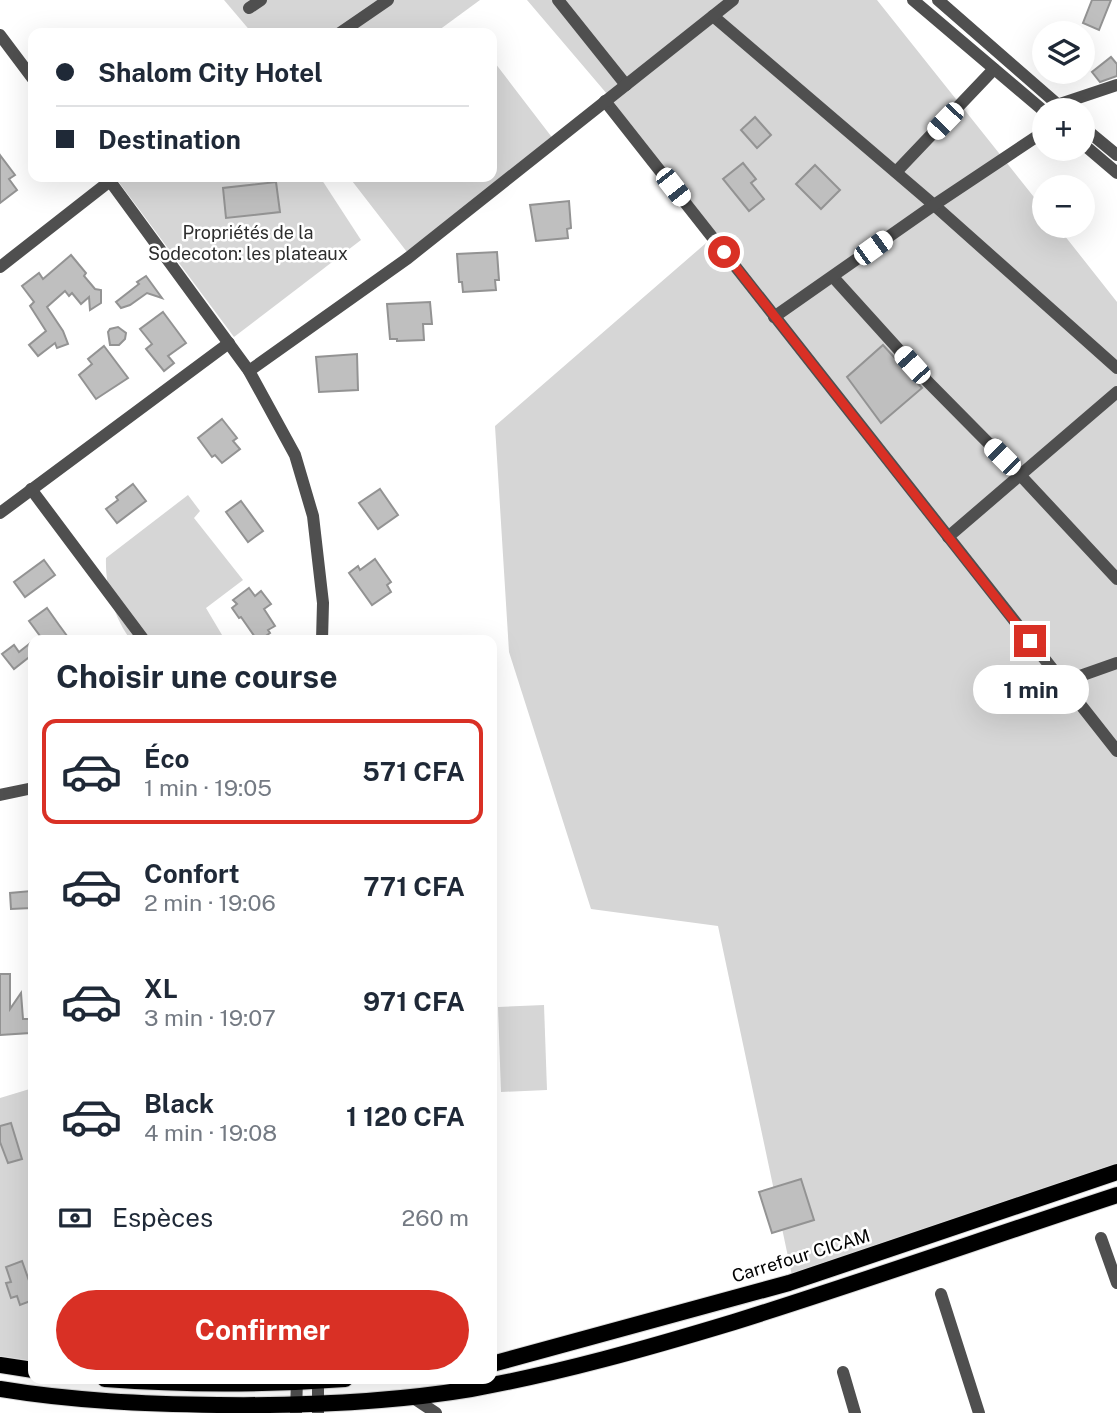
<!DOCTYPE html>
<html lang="fr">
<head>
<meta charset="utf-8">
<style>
  body { margin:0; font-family:"Public Sans",sans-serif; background:#f2f2f3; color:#1f2937; height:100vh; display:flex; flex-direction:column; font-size:26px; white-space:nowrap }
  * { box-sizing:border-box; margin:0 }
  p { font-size:23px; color:#747a83 }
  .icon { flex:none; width:38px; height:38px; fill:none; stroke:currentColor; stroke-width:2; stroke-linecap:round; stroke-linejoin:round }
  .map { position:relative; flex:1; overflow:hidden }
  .sheet { position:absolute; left:28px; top:635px; width:469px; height:749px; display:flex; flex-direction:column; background:#fff; border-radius:14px; box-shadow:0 7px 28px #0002 }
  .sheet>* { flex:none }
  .guide { position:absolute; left:28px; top:28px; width:469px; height:154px; border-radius:14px; box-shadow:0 7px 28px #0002; display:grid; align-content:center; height:154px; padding:0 28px; background:#fff }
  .fabs { position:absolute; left:1032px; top:21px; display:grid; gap:14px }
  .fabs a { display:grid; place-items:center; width:63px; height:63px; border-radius:50%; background:#fff; box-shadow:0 7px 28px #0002; font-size:35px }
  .end { position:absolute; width:32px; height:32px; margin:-16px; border:9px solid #d93025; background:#fff; box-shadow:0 0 0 4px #fff }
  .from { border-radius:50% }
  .bubble { position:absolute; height:49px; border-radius:24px; background:#fff; box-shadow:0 7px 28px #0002; font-size:23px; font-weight:700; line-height:49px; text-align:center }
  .car { position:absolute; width:21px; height:42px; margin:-21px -10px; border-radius:9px; box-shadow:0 0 5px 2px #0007; background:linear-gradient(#fff 24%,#345 0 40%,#fff 0 76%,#345 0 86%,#fff 0) }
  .guide b { display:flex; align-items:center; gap:24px; height:66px; font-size:26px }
  .guide b+b { border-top:2px solid #e0e1e3 }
  .guide i { width:18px; height:18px; background:#1f2937 }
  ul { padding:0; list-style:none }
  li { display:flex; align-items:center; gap:21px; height:105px; margin:0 14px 10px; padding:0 14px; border:4px solid transparent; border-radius:14px }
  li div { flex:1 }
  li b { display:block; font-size:26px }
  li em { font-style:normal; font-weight:700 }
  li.selected { border-color:#d93025 }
  li>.icon { width:63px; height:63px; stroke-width:1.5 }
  h2 { padding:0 28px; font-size:32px; line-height:84px }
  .pay { display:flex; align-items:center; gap:18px; height:77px; padding:0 28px; font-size:26px }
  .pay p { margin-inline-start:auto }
  .button { display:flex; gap:14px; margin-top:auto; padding:14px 28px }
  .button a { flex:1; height:80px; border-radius:42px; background:#d93025; color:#fff; font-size:28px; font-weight:700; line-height:80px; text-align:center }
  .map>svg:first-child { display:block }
  .green { fill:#d6d6d6 }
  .building { fill:#bfbfbf; stroke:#939393; stroke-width:2 }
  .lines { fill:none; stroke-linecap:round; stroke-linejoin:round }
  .major-casing { stroke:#dbdbdb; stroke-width:18 }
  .minor { stroke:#4f4f4f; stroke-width:12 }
  .major { stroke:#000; stroke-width:16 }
  .route { stroke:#d93025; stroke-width:9 }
  .labels { text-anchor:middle; stroke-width:5; stroke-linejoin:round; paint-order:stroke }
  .park-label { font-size:18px; fill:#2d2d2d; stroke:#fff }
  .street-label { font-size:18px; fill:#000; stroke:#fff }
</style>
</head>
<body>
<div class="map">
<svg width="1117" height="1413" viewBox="0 0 1117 1413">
  <rect width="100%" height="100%" fill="#fff"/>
  <g class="green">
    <path d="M224,0H480L435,33H252Z"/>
    <path d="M527,0H877L1045,211V226H1057L1117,302V1178L794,1285L718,926L591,909L509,652L495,426L713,237L613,101Z"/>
    <path d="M492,59L554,140L407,252L349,177H492Z"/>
    <path d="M115,177H320L361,240L234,337Z"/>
    <path d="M188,495L200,511L194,518L243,580L206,608L225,640H131C114,618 105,586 106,558Z"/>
    <path d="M544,1005L547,1090L501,1092L498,1007Z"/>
    <path d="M33,1088V1361L0,1356V1098Z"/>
  </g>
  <g class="building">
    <path d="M1092,0H1111L1099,30L1083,23Z"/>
    <path d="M1111,57L1117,64V76L1100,82L1092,72Z"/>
    <path d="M755,117L771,135L757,148L741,130Z"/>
    <path d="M0,155L15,175L9,179L17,190L0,203Z"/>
    <path d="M743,163L756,179L751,183L764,199L749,211L723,179Z"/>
    <path d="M815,165L840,190L821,209L796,184Z"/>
    <path d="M276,182L280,212L226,218L223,188Z"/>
    <path d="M569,201L571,228L567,229L568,238L536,241L530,205Z"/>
    <path d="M497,252L499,280H495L496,290L463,292L462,282H459L457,254Z"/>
    <path d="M71,255L86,273L84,276L95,289L101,290V303L90,310L89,297L81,304L72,293L69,296L65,291L47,307L63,331L68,344L57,348L55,343L38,356L29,345L46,331L30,306L34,302L22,286L39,273L43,279Z"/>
    <path d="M146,276L162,298L147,293L130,305L121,308L116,302L139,284L137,282Z"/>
    <path d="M430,302L432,324H423L424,340L397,341V339H390L387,304Z"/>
    <path d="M163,312L186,343L168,356L174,363L164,371L146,349L152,344L140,329Z"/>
    <path d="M118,327L126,333L125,339L119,345H110L108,332L110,329Z"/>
    <path d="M883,345L922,388L881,423L847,377Z"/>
    <path d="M104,346L128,378L96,399L79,375L92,364L88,359Z"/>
    <path d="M357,354L358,390L319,392L316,357Z"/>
    <path d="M222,419L237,438L233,441L240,449L222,463L215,455L212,457L198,438Z"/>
    <path d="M133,484L146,501L117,523L106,509L118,500L116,497Z"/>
    <path d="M380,489L398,515L378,529L359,503Z"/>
    <path d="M241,501L263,531L248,542L226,512Z"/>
    <path d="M375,559L391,582L387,585L391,592L372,605L349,573L358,566L360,570Z"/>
    <path d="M44,560L55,575L25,597L14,582Z"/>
    <path d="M249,588L255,596L261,591L271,604L264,609L275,626L268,630L270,633L260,640H257L241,617L239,618L232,608L237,604L233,600Z"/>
    <path d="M47,608L59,625L70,640H43L29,621Z"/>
    <path d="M33,641V654L14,669L2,654L14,645L19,652Z"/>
    <path d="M31,891L32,908L11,909L10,893Z"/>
    <path d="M0,974H10V1009L21,993L23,1019H29L30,1033L0,1035Z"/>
    <path d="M11,1123L22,1159L8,1163L0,1142V1126Z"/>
    <path d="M801,1179L814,1220L772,1233L759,1192Z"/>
    <path d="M22,1261L33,1292V1300L20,1305L17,1296L11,1298L6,1283L11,1282L6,1267Z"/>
  </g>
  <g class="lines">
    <defs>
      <g id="major">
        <path d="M492,1364L789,1283L1117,1172"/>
        <path d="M0,1365L33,1370"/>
        <path d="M105,1379C185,1385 264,1385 345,1379"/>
        <path d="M0,1389C72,1401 145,1404 218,1405C303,1406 387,1403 471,1389C560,1373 648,1348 734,1322C862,1282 989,1237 1117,1195"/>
      </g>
    </defs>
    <use href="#major" class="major-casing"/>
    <g class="minor">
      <path d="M558,0L626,85"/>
      <path d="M913,0L1045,112"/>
      <path d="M938,0L1064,110"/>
      <path d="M249,8L261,0"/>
      <path d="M713,16L934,205L1117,368"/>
      <path d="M340,33L388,0"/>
      <path d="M0,35L33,79"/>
      <path d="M605,101L1117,751"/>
      <path d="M1057,105L1117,85"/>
      <path d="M1083,127L1117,155"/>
      <path d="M1083,144L1117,173"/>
      <path d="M896,172L994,69"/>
      <path d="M107,177L249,371L295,455L313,516L323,603L322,640"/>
      <path d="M0,267L110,181"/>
      <path d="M833,277L928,382L1021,476L1117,579"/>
      <path d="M774,317L934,205L1045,131"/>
      <path d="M249,371L408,258L733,0"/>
      <path d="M31,489L144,640"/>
      <path d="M0,513L229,343"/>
      <path d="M948,537L1117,392"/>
      <path d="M1063,682L1117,663"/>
      <path d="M0,795L33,788"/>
      <path d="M1101,1238L1117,1283"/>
      <path d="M941,1294L979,1413"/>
      <path d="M843,1372L855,1413"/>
      <path d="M412,1397L436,1413"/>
      <path d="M296,1413L297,1379"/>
      <path d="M318,1413V1379"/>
    </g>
    <use href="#major" class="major"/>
  </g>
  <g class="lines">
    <path class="route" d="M724,252L1030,641"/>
  </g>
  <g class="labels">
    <g class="park-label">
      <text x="248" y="239">Propriétés de la<tspan x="248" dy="21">Sodecoton: les plateaux</tspan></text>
    </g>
    <g class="street-label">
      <text transform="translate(801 1256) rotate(-17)" y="6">Carrefour CICAM</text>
    </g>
  </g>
</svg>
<div class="fabs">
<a><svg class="icon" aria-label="layers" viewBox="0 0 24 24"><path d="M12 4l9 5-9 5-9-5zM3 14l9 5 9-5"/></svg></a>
<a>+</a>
<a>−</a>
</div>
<i class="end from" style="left:724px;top:252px"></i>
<i class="end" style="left:1030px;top:641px"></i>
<div class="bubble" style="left:973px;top:665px;width:116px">1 min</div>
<i class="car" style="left:945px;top:121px;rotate:224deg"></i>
<i class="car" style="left:673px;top:187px;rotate:142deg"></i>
<i class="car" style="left:873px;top:248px;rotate:54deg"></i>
<i class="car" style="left:912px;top:365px;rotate:318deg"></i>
<i class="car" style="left:1002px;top:457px;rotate:315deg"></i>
<div class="guide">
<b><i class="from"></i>Shalom City Hotel</b>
<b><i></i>Destination</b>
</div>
<section class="sheet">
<h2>Choisir une course</h2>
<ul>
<li class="selected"><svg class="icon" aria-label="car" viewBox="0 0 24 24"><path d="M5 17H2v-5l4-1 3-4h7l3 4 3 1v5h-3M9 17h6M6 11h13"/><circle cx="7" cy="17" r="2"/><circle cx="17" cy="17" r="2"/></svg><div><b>Éco</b><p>1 min · 19:05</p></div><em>571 CFA</em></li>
<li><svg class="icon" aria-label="car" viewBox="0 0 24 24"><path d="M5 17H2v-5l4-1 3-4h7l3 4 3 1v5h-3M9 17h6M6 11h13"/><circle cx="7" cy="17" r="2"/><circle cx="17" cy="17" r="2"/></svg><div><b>Confort</b><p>2 min · 19:06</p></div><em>771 CFA</em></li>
<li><svg class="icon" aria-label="car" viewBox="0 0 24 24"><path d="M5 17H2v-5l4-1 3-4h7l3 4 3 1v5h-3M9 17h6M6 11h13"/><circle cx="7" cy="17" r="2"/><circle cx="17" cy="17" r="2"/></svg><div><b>XL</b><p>3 min · 19:07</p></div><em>971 CFA</em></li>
<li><svg class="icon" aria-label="car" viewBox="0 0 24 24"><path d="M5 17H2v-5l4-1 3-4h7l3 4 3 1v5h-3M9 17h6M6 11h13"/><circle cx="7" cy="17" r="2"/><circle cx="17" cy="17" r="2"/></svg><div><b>Black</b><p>4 min · 19:08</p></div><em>1 120 CFA</em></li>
</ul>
<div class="pay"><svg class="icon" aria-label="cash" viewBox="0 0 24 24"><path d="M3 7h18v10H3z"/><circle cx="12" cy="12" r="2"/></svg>Espèces<p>260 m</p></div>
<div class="button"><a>Confirmer</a></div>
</section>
</div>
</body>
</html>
